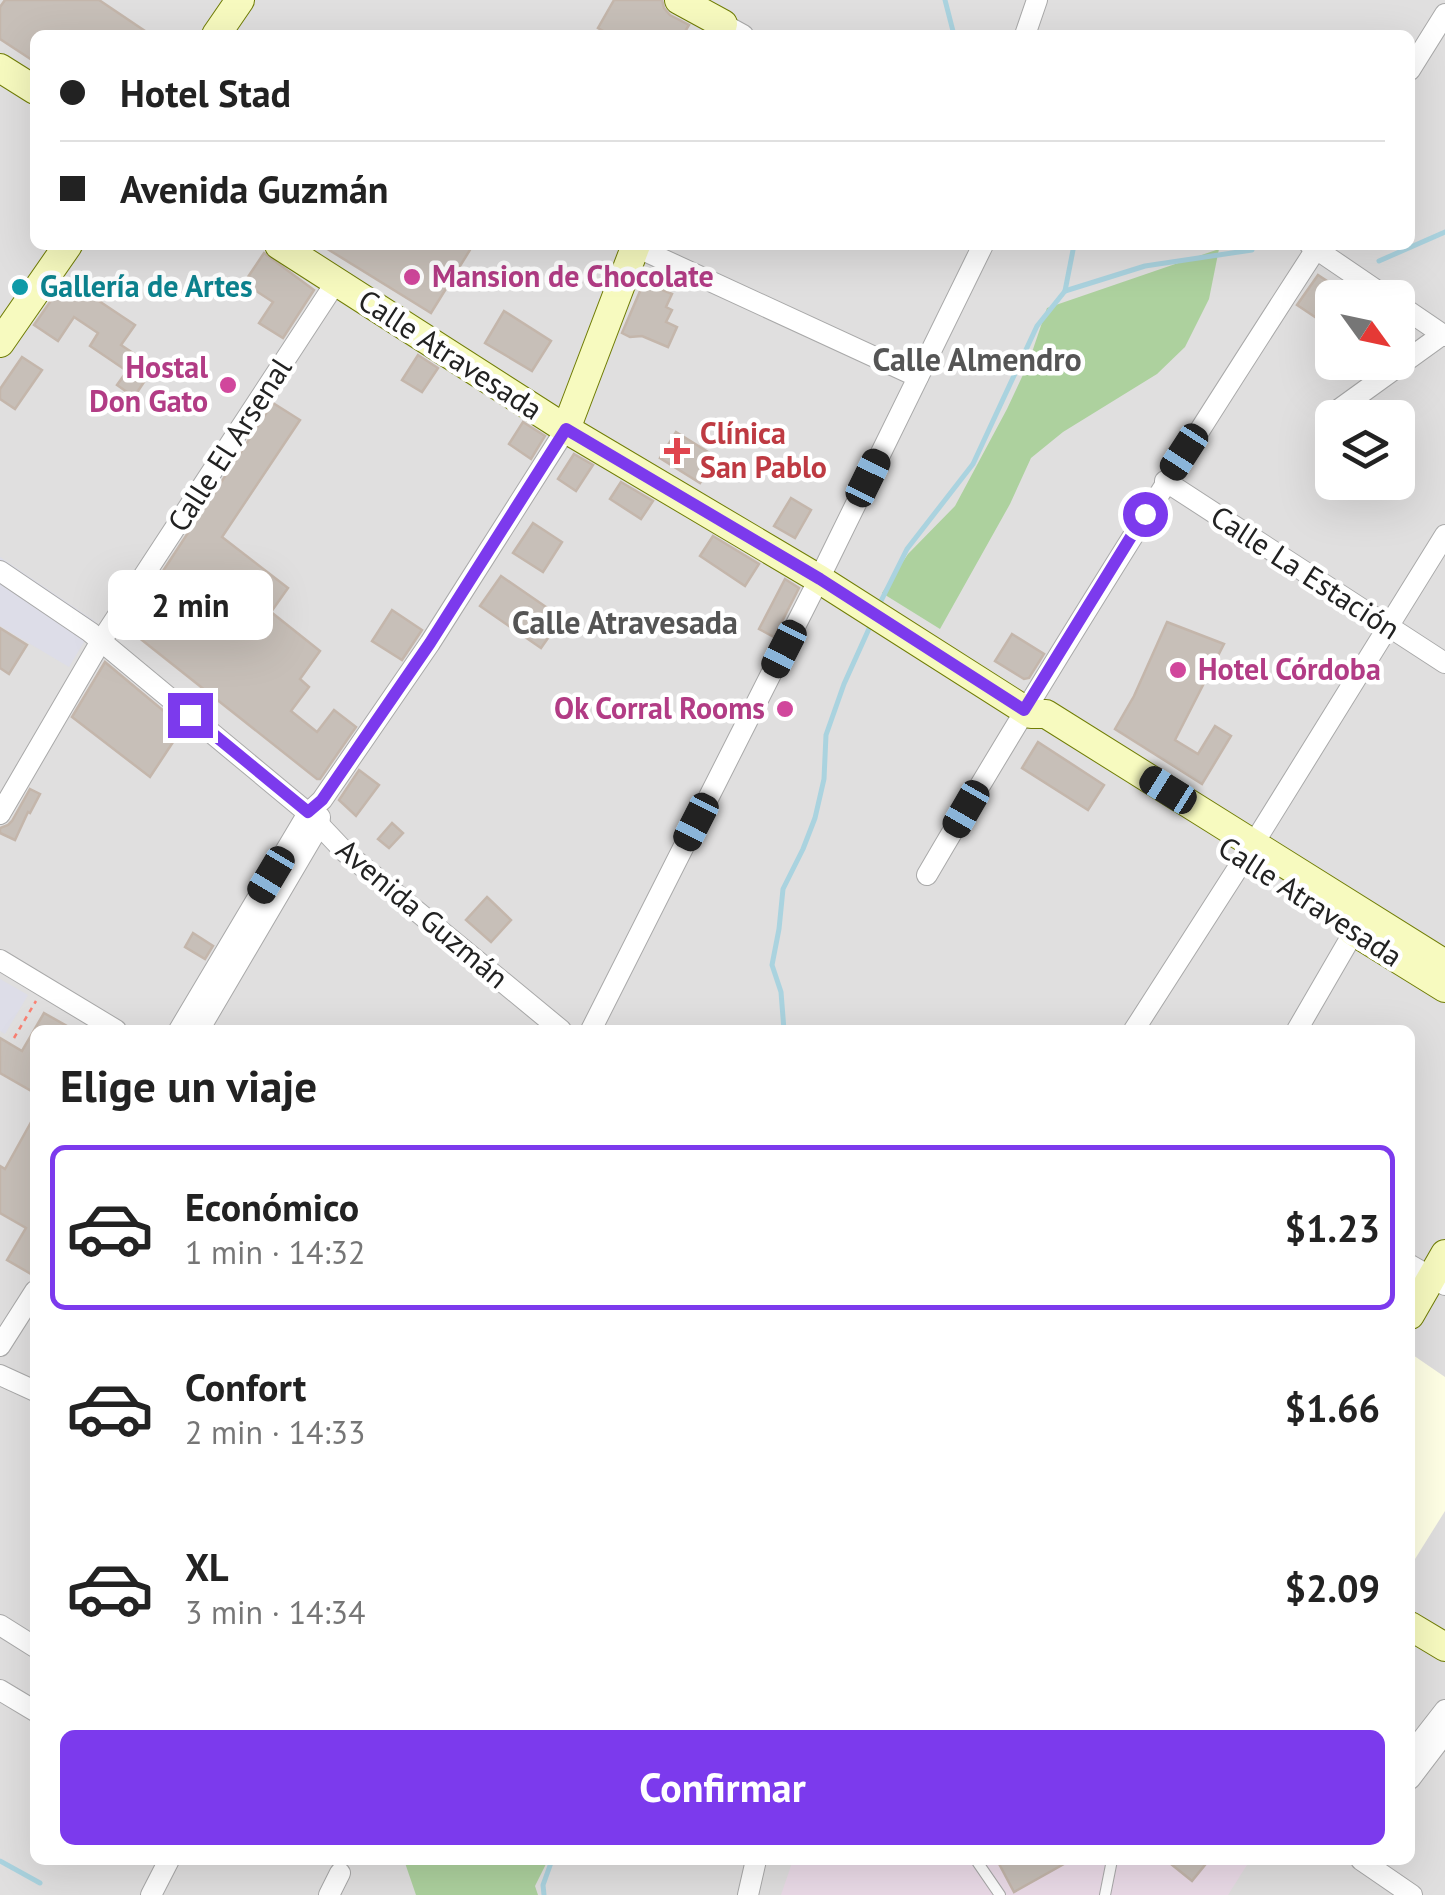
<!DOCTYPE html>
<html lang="es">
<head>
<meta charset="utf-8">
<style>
  body { margin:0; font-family:"PT Sans",sans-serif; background:#f6f6f6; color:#222; height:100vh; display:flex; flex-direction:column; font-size:38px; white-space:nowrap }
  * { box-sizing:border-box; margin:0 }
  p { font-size:32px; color:#767676 }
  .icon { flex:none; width:55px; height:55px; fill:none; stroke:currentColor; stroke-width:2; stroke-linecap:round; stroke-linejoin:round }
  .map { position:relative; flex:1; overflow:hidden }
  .side { position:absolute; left:30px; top:1025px; width:1385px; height:840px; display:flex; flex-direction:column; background:#fff; border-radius:15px; box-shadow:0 10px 40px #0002 }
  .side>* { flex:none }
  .hud { position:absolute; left:30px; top:30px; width:1385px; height:220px; border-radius:15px; box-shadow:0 10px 40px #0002; display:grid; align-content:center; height:220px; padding:0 30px; background:#fff }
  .needle { width:65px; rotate:123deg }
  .fabs { position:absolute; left:1315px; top:280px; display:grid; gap:20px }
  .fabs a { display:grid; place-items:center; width:100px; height:100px; border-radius:15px; background:#fff; box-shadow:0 10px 40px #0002; font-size:50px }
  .end { position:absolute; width:45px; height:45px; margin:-22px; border:12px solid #7c3aed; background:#fff; box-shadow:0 0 0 5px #fff }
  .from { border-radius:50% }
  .bubble { position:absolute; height:70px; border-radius:15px; background:#fff; box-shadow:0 10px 40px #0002; font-size:32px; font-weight:600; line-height:70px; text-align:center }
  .car { position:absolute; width:30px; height:60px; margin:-30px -15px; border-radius:12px; box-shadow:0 0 8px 2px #0007; background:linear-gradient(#222 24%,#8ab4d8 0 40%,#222 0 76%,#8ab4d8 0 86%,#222 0) }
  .hud b { display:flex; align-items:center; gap:35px; height:95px; font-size:38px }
  .hud b+b { border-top:2px solid #e0e0e0 }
  .hud i { width:25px; height:25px; background:#222 }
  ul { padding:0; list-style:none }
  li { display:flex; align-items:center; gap:30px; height:165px; margin:0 20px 15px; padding:0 10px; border:5px solid transparent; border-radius:15px }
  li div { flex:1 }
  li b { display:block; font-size:38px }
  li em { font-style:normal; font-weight:600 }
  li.current { border-color:#7c3aed }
  li>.icon { width:90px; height:90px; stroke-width:1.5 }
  h2 { padding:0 30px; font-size:45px; line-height:120px }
  .cta { display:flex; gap:20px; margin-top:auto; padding:20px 30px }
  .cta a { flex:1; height:115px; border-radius:15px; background:#7c3aed; color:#fff; font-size:40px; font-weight:600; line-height:115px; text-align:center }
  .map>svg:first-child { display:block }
  .residential { fill:#e0dfdf; fill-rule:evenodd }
  .industrial { fill:#ebdbe8 }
  .education { fill:#ffffe5 }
  .forest { fill:#add19e }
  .plaza { fill:#dddde8 }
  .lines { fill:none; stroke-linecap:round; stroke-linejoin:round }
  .stream { stroke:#aad3df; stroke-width:5 }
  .building { fill:#c7bfb8; stroke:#c4b6ab; stroke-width:2.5 }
  .lane-casing { stroke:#a9a9a9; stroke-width:12 }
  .street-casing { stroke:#a9a9a9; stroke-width:22 }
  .secondary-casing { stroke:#707d05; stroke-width:30 }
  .path { stroke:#fa8072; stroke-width:2.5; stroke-dasharray:5 5; stroke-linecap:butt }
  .lane { stroke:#fff; stroke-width:10 }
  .street { stroke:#fff; stroke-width:20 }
  .secondary { stroke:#f7fabf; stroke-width:28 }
  .route { stroke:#7c3aed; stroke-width:12 }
  .hotel-dot { fill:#d1479c; stroke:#fff; stroke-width:4 }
  .culture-dot { fill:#0f9aa8; stroke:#fff; stroke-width:4 }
  .health-dot { fill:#e0444e; stroke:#fff; stroke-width:4 }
  .labels { text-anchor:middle; stroke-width:9; stroke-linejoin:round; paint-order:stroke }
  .hotel-label { font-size:30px; font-weight:bold; fill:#b23c85; stroke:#fff; text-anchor:start }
  .culture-label { font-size:30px; font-weight:bold; fill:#0d838f; stroke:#fff; text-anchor:start }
  .street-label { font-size:30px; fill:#222; stroke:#fff }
  .health-label { font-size:30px; font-weight:bold; fill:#be3a42; stroke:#fff; text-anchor:start }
  .neighbourhood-label { font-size:32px; font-weight:bold; fill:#555; stroke:#fff }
</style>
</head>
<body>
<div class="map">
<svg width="1445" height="1895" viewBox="0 0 1445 1895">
  <rect width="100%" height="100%" fill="#f2efe9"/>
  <path class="residential" d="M0,0H1445V1895H0ZM35,35H1410V245H35ZM1332,298H1398V362H1332ZM1332,418H1398V482H1332ZM35,1030H1410V1860H35Z"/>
  <path class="industrial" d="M793,1860H1250L1228,1895H781Z"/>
  <path class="education" d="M1410,1353L1445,1377V1511L1410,1567Z"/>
  <g class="forest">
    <path d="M1219,249L1209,299L1185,347L1157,374L1063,432L1031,458L1010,504L940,629L882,593L908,554L955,506L1007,409L1028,364L1047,308Z"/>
    <path d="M404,1860H548L535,1886L538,1895H416Z"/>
  </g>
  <g class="plaza">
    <path d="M0,557L96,622L69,667L0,626Z"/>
    <path d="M0,979L28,995L5,1034L0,1031Z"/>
  </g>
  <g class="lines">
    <g class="stream">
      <path d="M945,0L954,35"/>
      <path d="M1379,261L1445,232"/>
      <path d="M1065,291L1145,266L1252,250"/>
      <path d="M878,607L907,549L973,464L1037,326L1065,291L1074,245"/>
      <path d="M784,1030L781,992L772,965L779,929L783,889L803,849L815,818L824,779L826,735L844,684L872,622"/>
      <path d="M0,1861L40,1883"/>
      <path d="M544,1895L543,1885L552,1860"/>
    </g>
  </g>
  <g class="building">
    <path d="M5,0H99L151,35H35V62L0,39V7Z"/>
    <path d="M614,0H662L664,8L670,15L689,25L683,35H610L598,28Z"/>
    <path d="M321,245H473L431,313Z"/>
    <path d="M264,253L314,290L283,338L259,323L273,302L244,283Z"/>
    <path d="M1318,275L1338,288L1318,319L1297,305Z"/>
    <path d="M66,279L135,325L121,345L154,367L134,397L117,385L127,371L90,346L98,333L74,317L58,341L34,325Z"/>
    <path d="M644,282L672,294L666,307L672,310L666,322L677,327L668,347L642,336L630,337L622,333Z"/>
    <path d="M504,311L551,341L532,371L485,343Z"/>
    <path d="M418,355L438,368L422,392L402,380Z"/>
    <path d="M22,357L42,370L15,409L0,399V389Z"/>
    <path d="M273,403L300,420L222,537L288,588L271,612L320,651L300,679L309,687L291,711L317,732L334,710L356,727L320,779H317L128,629L127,626Z"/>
    <path d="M523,422L545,436L531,459L509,444Z"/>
    <path d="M676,432L716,457L700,483L660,458Z"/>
    <path d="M574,454L593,465L576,491L558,479Z"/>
    <path d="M621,482L653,501L641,519L610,499Z"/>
    <path d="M791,498L811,510L795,538L774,526Z"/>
    <path d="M533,523L562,542L543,572L513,553Z"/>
    <path d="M713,536L759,564L745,586L700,556Z"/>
    <path d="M501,576L562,618L541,648L480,606Z"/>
    <path d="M785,579L799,588L774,637L759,629Z"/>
    <path d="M392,610L422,630L402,660L372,641Z"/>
    <path d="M1167,622L1224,644L1175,740L1198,754L1215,726L1231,736L1202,784L1115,729L1134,696Z"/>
    <path d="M0,628L27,645L9,674L0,668Z"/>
    <path d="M1012,634L1044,654L1029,678L1024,679L995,661Z"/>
    <path d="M105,662L183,727L150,777L72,717Z"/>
    <path d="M1038,742L1104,785L1088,810L1022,768Z"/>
    <path d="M359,770L379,785L356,816L339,800Z"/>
    <path d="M30,789L40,794L30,813L28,812L15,840L0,833V828L8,825L12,821Z"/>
    <path d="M392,823L403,833L389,848L378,839Z"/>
    <path d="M487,897L511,920L491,942L466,920Z"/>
    <path d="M193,933L213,946L205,959L185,947Z"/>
    <path d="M44,1013L74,1030H35V1093L0,1073V1038L22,1051Z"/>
    <path d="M35,1115V1267L31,1274L7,1260L26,1228L0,1213V1166L5,1169Z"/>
    <path d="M997,1860H1071L1014,1892Z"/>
    <path d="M1166,1860H1209L1192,1881Z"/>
  </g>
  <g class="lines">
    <defs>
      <g id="lane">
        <path d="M976,1860L1000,1895"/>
        <path d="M1105,1895L1112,1860"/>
      </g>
      <g id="street">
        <path d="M723,24L743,35"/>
        <path d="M1025,35L1037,0"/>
        <path d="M1410,70L1445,14"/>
        <path d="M1310,245L1388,298"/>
        <path d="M636,247L918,377"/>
        <path d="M1398,304L1445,336"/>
        <path d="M1338,410L1443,334"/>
        <path d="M1165,481L1445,663"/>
        <path d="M0,571L90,632L308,813L345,852L561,1030"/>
        <path d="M0,814L101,641L336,282"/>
        <path d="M927,875C1051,663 1182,456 1316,249"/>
        <path d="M0,960L116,1030"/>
        <path d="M179,1030L308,813L322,800L430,643L566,429"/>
        <path d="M199,1030L319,826L320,817"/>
        <path d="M591,1030L819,579L983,245"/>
        <path d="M1134,1030L1254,843L1445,535"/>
        <path d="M1297,1030L1359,923"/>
        <path d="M1410,1265L1445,1285"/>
        <path d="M0,1346L35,1291"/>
        <path d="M0,1375L35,1391"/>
        <path d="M0,1625L35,1647"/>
        <path d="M0,1690L35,1711"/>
        <path d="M1410,1755L1445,1710"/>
        <path d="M1410,1779L1445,1733"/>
        <path d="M1361,1860L1412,1895"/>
        <path d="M151,1895L169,1860"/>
        <path d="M329,1895L340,1873"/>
        <path d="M748,1895L756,1860"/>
      </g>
      <g id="secondary">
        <path d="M679,0L723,24L719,35"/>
        <path d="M216,35L240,0"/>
        <path d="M0,68L35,90"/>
        <path d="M279,245L566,429L819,579L1031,714H1046L1445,964"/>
        <path d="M0,343L68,245"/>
        <path d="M566,429L636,245"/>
        <path d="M1353,931L1445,988"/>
        <path d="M1410,1315L1445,1254"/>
        <path d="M1410,1626L1445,1647"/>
      </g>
    </defs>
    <use href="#lane" class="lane-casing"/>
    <use href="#street" class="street-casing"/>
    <use href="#secondary" class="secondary-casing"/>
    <path class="path" d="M14,1038L36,1001"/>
    <use href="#lane" class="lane"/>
    <use href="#street" class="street"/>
    <use href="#secondary" class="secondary"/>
  </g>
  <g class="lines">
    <path class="route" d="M190,715L308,812L322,800L430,643L566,429L820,579L1024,710L1145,514"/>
  </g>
  <g class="hotel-dot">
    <circle cx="412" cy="277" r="10"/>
    <circle cx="228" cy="385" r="10"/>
    <circle cx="1178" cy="670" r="10"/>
    <circle cx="785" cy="709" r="10"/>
  </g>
  <circle class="culture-dot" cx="20" cy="287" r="10"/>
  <path class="health-dot" d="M672 436h10v10h10v10h-10v10h-10v-10h-10v-10h10z"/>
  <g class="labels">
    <g class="hotel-label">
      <text x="432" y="287">Mansion de Chocolate</text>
      <text x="208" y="378" text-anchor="end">Hostal<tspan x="208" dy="34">Don Gato</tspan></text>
      <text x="1198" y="680">Hotel Córdoba</text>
      <text x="765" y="719" text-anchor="end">Ok Corral Rooms</text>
    </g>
    <g class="culture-label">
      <text x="40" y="297">Gallería de Artes</text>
    </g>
    <g class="street-label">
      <text transform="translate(450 355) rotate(33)" y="10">Calle Atravesada</text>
      <text transform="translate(230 445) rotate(-57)" y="10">Calle El Arsenal</text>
      <text transform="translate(1305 573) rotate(33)" y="10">Calle La Estación</text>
      <text transform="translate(1310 902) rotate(33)" y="10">Calle Atravesada</text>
      <text transform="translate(422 914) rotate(40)" y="10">Avenida Guzmán</text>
    </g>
    <g class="health-label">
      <text x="700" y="444">Clínica<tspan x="700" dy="34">San Pablo</tspan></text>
    </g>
    <g class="neighbourhood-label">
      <text x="977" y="371">Calle Almendro</text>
      <text x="625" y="634">Calle Atravesada</text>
    </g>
  </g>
</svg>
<div class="fabs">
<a><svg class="needle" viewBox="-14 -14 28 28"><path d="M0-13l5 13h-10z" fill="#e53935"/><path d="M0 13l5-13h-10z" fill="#767676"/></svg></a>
<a><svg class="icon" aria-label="layers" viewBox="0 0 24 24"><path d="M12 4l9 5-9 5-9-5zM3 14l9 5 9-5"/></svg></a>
</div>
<i class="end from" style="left:1145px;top:514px"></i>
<i class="end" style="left:190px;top:715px"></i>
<div class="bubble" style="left:108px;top:570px;width:165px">2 min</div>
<i class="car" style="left:1184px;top:452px;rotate:213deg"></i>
<i class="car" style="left:868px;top:478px;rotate:26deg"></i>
<i class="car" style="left:784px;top:649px;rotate:207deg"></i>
<i class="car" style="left:1168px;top:790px;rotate:302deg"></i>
<i class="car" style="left:966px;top:809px;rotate:210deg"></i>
<i class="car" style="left:696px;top:822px;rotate:207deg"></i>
<i class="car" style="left:271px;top:875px;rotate:211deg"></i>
<div class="hud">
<b><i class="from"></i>Hotel Stad</b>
<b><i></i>Avenida Guzmán</b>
</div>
<section class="side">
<h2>Elige un viaje</h2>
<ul>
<li class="current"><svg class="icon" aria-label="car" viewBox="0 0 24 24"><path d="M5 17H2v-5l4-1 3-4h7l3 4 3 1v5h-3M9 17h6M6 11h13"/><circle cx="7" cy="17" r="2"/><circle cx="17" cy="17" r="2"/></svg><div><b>Económico</b><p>1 min · 14:32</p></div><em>$1.23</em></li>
<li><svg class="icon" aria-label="car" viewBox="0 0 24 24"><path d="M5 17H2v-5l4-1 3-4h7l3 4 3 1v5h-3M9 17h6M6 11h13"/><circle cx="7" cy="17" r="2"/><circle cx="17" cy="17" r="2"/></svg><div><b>Confort</b><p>2 min · 14:33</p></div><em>$1.66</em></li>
<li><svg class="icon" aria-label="car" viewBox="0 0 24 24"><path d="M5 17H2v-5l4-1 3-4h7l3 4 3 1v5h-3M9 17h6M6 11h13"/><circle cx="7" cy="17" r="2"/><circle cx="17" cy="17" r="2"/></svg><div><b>XL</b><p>3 min · 14:34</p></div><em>$2.09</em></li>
</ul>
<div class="cta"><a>Confirmar</a></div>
</section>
</div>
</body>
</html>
